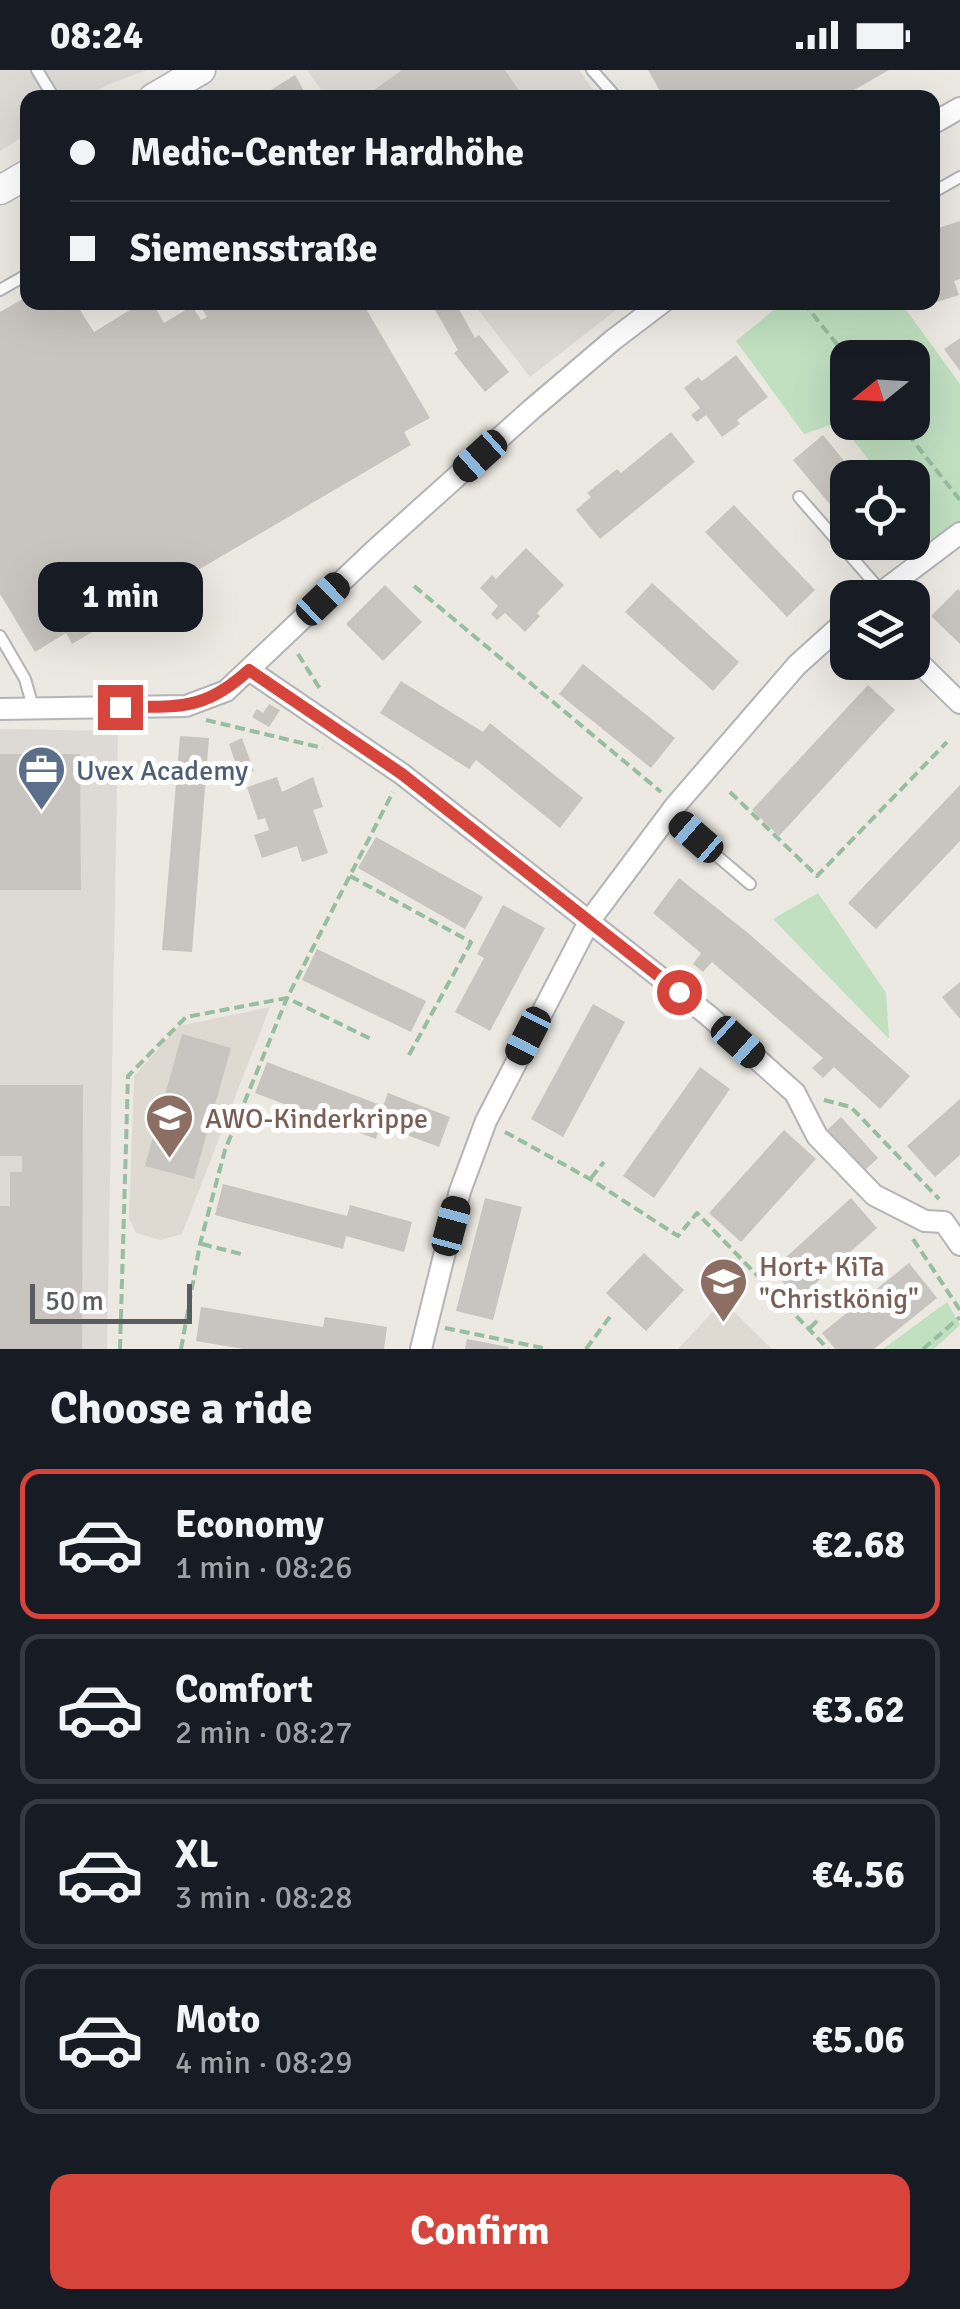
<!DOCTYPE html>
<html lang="en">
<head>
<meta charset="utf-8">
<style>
  body { margin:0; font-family:Signika,sans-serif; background:#20242c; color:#f1f3f6; height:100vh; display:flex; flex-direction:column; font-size:38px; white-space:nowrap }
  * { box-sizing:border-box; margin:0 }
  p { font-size:32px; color:#9ea1a6 }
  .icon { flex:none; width:55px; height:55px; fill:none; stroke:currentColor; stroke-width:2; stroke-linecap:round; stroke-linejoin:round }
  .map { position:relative; height:1279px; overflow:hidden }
  .details { display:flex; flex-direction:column; background:#171b24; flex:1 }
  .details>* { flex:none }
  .top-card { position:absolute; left:20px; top:20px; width:920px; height:220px; border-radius:20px; box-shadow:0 10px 40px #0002; display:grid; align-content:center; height:220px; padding:0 50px; background:#171b24 }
  .needle { width:65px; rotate:252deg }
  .controls { position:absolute; left:830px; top:270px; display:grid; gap:20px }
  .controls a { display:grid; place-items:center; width:100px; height:100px; border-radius:20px; background:#171b24; box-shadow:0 10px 40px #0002; font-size:50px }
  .scale { position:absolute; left:30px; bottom:25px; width:162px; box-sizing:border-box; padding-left:10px; border:5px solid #5a5d60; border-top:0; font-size:28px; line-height:35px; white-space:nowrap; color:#5a5d60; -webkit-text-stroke:8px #fff; paint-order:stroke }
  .end { position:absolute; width:45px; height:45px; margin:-22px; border:12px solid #d7443b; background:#fff; box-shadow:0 0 0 5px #fff }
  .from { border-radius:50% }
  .bubble { position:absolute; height:70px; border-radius:20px; background:#171b24; box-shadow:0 10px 40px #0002; font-size:32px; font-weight:700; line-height:70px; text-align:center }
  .car { position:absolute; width:30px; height:60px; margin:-30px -15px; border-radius:12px; box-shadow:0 0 8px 2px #0007; background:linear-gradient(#222 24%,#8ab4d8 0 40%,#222 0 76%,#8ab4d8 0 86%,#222 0) }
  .top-card b { display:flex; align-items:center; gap:35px; height:95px; font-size:38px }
  .top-card b+b { border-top:2px solid #363941 }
  .top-card i { width:25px; height:25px; background:#f1f3f6 }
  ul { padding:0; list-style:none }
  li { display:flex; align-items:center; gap:30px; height:150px; margin:0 20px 15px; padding:0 30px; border:5px solid #363941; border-radius:20px }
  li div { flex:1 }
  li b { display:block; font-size:38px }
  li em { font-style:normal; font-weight:700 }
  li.selected { border-color:#d7443b }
  li>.icon { width:90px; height:90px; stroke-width:1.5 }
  h2 { padding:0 50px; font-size:45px; line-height:120px }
  .primary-button { display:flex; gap:20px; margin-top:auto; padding:20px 50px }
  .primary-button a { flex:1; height:115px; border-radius:20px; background:#d7443b; color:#fff; font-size:40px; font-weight:700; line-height:115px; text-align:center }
  .status { display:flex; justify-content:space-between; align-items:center; height:70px; padding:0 50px; background:#171b24; direction:ltr }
  .status svg { height:28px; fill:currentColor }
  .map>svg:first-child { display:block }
  .industrial { fill:#dddad5 }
  .education { fill:#dedad2 }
  .green { fill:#c0e0c0; fill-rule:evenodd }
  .building { fill:#c8c5c0 }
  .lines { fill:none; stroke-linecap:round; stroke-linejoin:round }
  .lane-casing { stroke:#b2b4b7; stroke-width:14 }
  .street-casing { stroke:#b2b4b7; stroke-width:24 }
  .secondary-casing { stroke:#b3b6ba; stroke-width:31 }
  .path { stroke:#98bea2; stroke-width:4; stroke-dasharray:10 5; stroke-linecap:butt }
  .lane { stroke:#fff; stroke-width:10 }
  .street { stroke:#fff; stroke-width:20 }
  .secondary { stroke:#fff; stroke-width:28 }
  .route { stroke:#d7443b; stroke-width:12 }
  .labels { text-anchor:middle; stroke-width:10; stroke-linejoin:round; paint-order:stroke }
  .service-label { font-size:28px; fill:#4e5e75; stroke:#fff; text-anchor:start }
  .education-label { font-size:28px; fill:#785e54; stroke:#fff; text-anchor:start }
</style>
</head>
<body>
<div class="status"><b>08:24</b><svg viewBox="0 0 49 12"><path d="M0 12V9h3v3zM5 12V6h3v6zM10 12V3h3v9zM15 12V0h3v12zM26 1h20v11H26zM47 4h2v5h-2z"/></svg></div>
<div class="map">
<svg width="960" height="1279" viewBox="0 0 960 1279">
  <rect width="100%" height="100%" fill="#ebe9e1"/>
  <g class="industrial">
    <path d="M0,0H147L107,15L86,27L28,28L27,64L0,81Z"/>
    <path d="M307,0H579L598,27H326Z"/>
    <path d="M473,233H625L530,307Z"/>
    <path d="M0,659L118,661L107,1279H0Z"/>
  </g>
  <g class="education">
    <path d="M270,937L182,1164L160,1170L136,1163L129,1148L134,1006L179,956Z"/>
    <path d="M723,1231L772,1279H678Z"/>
  </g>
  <g class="green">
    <path d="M774,233H901L960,314V455L934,473L913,446L912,408L882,407L839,352L804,364L736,271L776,238ZM848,288H912V352H848Z"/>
    <path d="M818,823L886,923L889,969L773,849Z"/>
    <path d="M947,1232L960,1255L934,1279H883Z"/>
  </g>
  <g class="building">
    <path d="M402,0H505L524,28H363Z"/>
    <path d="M648,0H889L840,28H664Z"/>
    <path d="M295,5L308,28H258Z"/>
    <path d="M960,151V209L954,211L959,225L934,233L932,160Z"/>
    <path d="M28,226V232H75L94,262L143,232H152L164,253L192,236L201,250L207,247L198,232H362L430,348L404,362L411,375L72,574L66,563L35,582L0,524V242Z"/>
    <path d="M448,232H455L475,268L479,265L509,302L485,322L454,283L458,280L435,240Z"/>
    <path d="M960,268V301L944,279Z"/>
    <path d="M736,285L768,327L737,350L740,354L722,367L706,345L697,352L691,345L700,338L684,318L698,307L702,311Z"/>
    <path d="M671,362L695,392L600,469L576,440L591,427L587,423L617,399L621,403Z"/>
    <path d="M823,365L858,408H848V456L793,390Z"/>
    <path d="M734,435L815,520L787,547L705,462Z"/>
    <path d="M526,478L564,515L537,543L540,546L525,562L505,543L497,550L491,544L498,536L480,518L492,505L496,509Z"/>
    <path d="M652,513L739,592L713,621L625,542Z"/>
    <path d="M385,515L422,552L383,591L346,554Z"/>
    <path d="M958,519L960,521V574L931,546Z"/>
    <path d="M583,594L675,668L651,698L559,624Z"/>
    <path d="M401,611L483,662L490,653L583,728L560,758L476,690L469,699L380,643Z"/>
    <path d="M868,615L895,640L779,766L752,740Z"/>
    <path d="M269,634L280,640L269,657L252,647L257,639L263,643Z"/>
    <path d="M180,666L209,668L192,882L162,880Z"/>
    <path d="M242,668L254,701L240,706L229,674Z"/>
    <path d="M0,684H80L81,820H0Z"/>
    <path d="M277,707L282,722L313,707L323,737L313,740L328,783L302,792L297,776L262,788L254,765L269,760L265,748L258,750L247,717Z"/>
    <path d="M960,715V771L876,859L848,833Z"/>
    <path d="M376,767L483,827L465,859L358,798Z"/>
    <path d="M679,808L748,863L910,1006L880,1039L834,997L823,1008L812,998L823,988L712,892L703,902L693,894L701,883L653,843Z"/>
    <path d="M503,835L545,858L490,961L455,942L484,888L477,884Z"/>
    <path d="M317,879L426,931L411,962L302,910Z"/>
    <path d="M960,912V949L942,927Z"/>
    <path d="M593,934L625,952L563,1067L531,1049Z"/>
    <path d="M182,964L231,978L194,1109L145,1096Z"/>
    <path d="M267,992L383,1036L388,1023L450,1047L439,1077L380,1055L376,1069L255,1023Z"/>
    <path d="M700,997L730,1019L654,1128L623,1106Z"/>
    <path d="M0,1015H83L82,1279H0V1136H10V1102H22V1086H0Z"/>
    <path d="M960,1029V1085L935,1107L907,1076Z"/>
    <path d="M841,1047L878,1088L864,1101L827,1060Z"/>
    <path d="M784,1060L816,1089L741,1172L709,1143Z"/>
    <path d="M223,1114L347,1146L350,1135L412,1152L404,1182L346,1166L343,1179L215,1145Z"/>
    <path d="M485,1128L522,1137L493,1250L456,1241Z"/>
    <path d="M851,1128L877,1158L798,1229L772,1200Z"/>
    <path d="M644,1183L684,1220L646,1261L606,1223Z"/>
    <path d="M909,1193L937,1228L874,1279H835L822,1263Z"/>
    <path d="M201,1237L323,1257L325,1247L387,1257L384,1279H243L196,1271Z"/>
    <path d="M467,1269L509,1277L508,1279H465Z"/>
  </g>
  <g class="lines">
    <defs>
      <g id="lane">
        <path d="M37,0L54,28"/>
        <path d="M592,0L617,28"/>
        <path d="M932,123L960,107"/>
        <path d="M0,220L28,204"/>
        <path d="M799,427L882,522"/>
        <path d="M0,566L25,609L33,637"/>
        <path d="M669,745L750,814"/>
      </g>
      <g id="street">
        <path d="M932,54L960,38"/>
        <path d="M874,528L960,463"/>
        <path d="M912,586L960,633"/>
        <path d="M249,600L402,704L709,946L795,1023L817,1066L874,1125L925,1151L944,1152L960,1175"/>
        <path d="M0,639L186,636L226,621L376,479L532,339L613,270L663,232"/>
        <path d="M421,1279L460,1121L486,1051L590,850L676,735L797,595L848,549"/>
      </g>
      <g id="secondary">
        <path d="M153,28L201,0"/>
        <path d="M0,120L28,104"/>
      </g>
    </defs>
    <use href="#lane" class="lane-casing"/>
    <use href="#street" class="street-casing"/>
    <use href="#secondary" class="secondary-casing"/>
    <g class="path">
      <path d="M803,232L848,288"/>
      <path d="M898,352L960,430"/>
      <path d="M414,516L661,722"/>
      <path d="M298,584L322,622"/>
      <path d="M206,650L323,678"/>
      <path d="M730,722L817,806L947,672"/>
      <path d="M350,806L471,872"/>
      <path d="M409,985L474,867"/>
      <path d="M824,1030L851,1037L939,1129"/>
      <path d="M505,1062L590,1109L678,1166L697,1143L828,1279"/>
      <path d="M591,1108L604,1092"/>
      <path d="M913,1169L960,1240"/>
      <path d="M202,1174L241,1184"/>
      <path d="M445,1258L548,1279"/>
      <path d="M810,1258L819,1249"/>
      <path d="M120,1279L128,1006L186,947L287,928L393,722"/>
      <path d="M181,1279L200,1174L225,1080L287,928L373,970"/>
      <path d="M586,1279L612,1244"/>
      <path d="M923,1279L960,1247"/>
    </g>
    <use href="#lane" class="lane"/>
    <use href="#street" class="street"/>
    <use href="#secondary" class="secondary"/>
  </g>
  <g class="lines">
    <path class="route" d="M120,637C178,636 203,642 249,600L402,704L679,922"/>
  </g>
  <defs>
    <symbol id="office-pin" viewBox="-11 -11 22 30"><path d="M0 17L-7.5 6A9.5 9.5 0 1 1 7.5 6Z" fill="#5c6f8a" stroke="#fff"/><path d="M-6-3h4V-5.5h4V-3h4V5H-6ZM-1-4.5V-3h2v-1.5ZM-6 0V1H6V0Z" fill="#fff"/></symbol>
    <symbol id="school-pin" viewBox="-11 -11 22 30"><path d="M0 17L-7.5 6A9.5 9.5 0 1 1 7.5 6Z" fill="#8d6e63" stroke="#fff"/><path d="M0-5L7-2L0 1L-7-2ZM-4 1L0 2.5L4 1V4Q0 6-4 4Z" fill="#fff"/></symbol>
  </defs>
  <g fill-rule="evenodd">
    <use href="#office-pin" x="14" y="672" width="55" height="75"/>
    <use href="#school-pin" x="142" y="1020" width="55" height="75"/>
    <use href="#school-pin" x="696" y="1184" width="55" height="75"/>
  </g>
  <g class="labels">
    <g class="service-label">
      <text x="76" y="710">Uvex Academy</text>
    </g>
    <g class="education-label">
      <text x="205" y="1058">AWO-Kinderkrippe</text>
      <text x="759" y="1206">Hort+ KiTa<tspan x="759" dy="32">"Christkönig"</tspan></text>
    </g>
  </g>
</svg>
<div class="controls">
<a><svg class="needle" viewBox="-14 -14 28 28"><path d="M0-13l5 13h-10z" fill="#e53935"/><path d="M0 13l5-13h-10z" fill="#9ea1a6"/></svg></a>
<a><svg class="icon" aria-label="locate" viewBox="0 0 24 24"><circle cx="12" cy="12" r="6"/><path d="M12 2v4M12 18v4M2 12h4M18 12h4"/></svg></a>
<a><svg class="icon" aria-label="layers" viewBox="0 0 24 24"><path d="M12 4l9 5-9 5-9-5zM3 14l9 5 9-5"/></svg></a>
</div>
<div class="scale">50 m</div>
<i class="end from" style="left:679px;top:922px"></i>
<i class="end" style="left:120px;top:637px"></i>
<div class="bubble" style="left:38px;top:492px;width:165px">1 min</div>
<i class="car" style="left:480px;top:386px;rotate:228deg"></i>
<i class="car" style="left:323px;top:529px;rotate:46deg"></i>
<i class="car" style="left:696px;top:767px;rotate:311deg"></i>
<i class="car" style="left:528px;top:966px;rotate:207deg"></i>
<i class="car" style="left:738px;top:972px;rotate:132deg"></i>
<i class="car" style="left:451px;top:1156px;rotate:15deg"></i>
<div class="top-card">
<b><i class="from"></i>Medic-Center Hardhöhe</b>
<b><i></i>Siemensstraße</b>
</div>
</div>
<section class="details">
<h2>Choose a ride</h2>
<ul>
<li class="selected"><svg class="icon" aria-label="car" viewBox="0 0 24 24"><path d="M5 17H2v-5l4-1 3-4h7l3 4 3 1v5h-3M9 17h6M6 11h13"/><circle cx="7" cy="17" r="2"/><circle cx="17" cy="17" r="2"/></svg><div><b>Economy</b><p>1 min · 08:26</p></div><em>€2.68</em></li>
<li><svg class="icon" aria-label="car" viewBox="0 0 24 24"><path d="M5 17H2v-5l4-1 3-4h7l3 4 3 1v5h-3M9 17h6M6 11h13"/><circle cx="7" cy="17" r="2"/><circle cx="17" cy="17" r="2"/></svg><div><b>Comfort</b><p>2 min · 08:27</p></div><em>€3.62</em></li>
<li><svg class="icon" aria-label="car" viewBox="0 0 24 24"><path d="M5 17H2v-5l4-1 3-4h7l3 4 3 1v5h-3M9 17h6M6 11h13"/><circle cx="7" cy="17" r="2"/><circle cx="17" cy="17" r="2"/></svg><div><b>XL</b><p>3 min · 08:28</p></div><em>€4.56</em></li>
<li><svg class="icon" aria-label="car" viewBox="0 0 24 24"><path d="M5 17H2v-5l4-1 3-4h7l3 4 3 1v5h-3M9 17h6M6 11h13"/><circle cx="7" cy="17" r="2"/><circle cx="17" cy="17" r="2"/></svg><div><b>Moto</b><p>4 min · 08:29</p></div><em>€5.06</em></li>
</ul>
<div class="primary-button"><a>Confirm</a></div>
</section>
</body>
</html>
